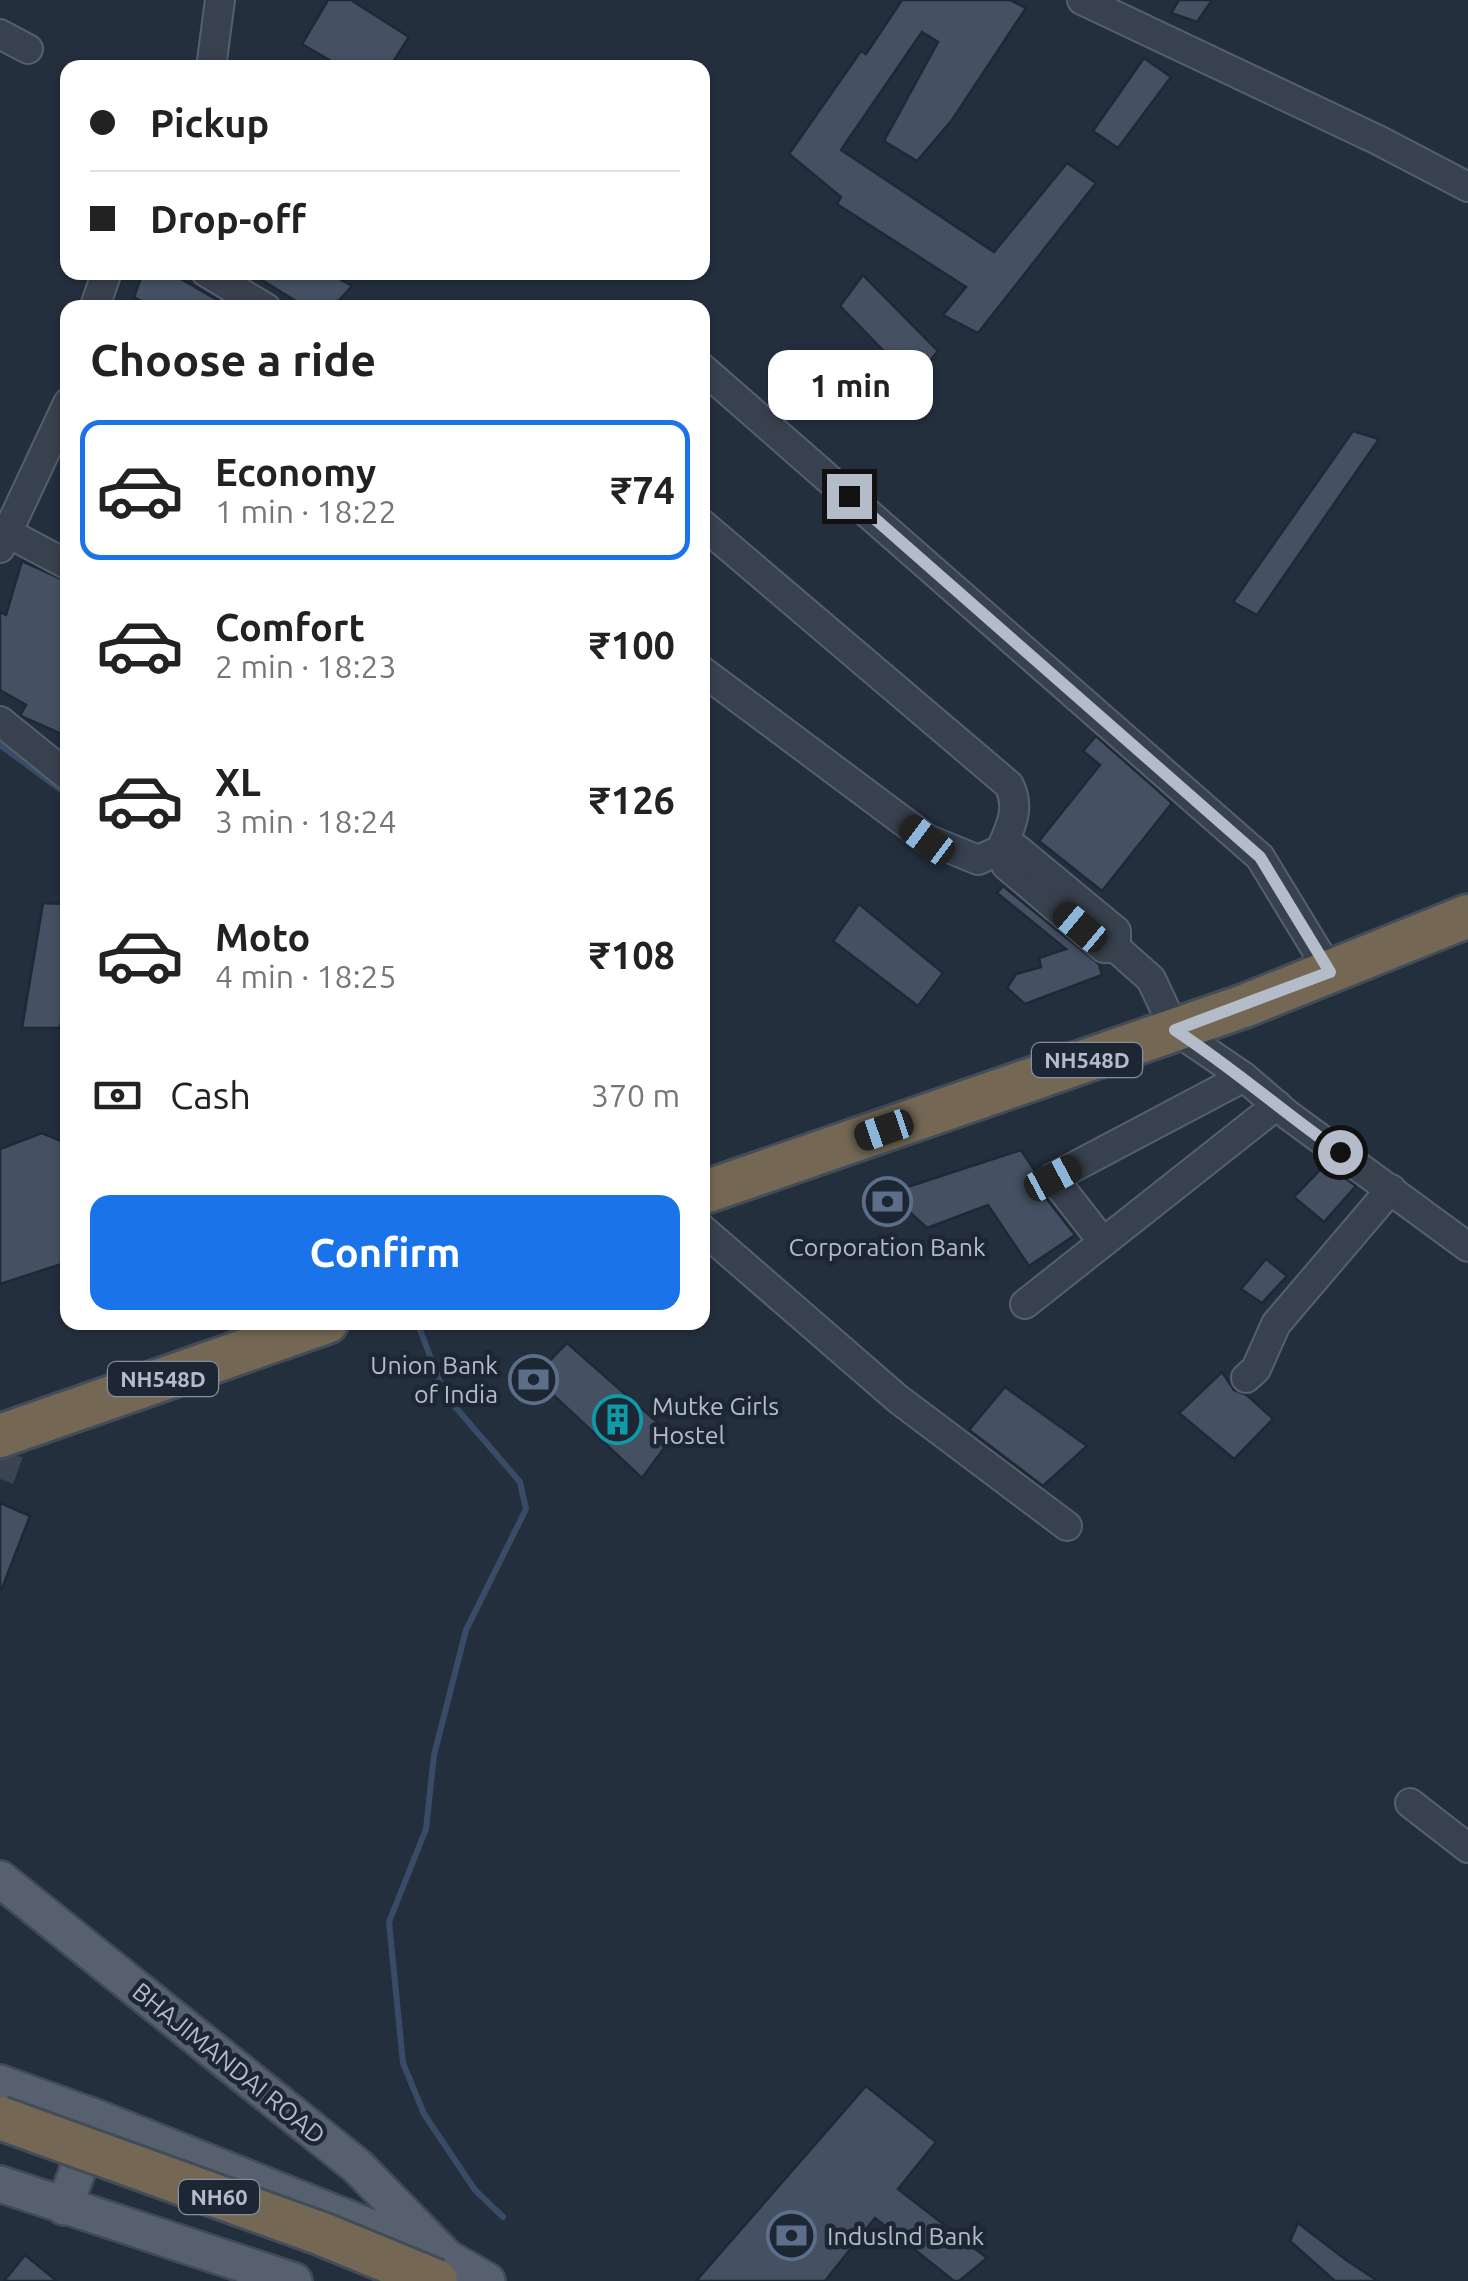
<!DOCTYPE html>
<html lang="en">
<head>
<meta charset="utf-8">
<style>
  body { margin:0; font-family:Ubuntu,sans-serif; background:#f6f6f6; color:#222; height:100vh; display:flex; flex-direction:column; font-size:38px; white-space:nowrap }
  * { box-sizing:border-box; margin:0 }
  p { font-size:32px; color:#767676 }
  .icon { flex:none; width:55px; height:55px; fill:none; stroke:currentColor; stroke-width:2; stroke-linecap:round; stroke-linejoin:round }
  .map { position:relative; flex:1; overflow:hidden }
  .details { position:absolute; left:60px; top:300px; width:650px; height:1030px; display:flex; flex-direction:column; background:#fff; border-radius:20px; box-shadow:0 2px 8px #0004 }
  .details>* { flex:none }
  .hud { position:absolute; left:60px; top:60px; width:650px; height:220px; border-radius:20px; box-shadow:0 2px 8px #0004; display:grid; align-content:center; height:220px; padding:0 30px; background:#fff }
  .end { position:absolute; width:45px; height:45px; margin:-22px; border:12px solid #b4bcc9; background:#111; box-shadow:0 0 0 5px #111 }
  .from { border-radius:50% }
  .bubble { position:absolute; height:70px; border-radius:20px; background:#fff; box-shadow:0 2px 8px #0004; font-size:32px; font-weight:700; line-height:70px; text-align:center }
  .car { position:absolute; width:30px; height:60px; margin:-30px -15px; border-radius:12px; box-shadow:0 0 8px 2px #0007; background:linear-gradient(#222 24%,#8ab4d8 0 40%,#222 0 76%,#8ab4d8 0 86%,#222 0) }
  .hud b { display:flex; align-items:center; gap:35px; height:95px; font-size:38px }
  .hud b+b { border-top:2px solid #e0e0e0 }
  .hud i { width:25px; height:25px; background:#222 }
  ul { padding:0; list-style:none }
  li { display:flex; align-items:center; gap:30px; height:140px; margin:0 20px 15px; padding:0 10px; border:5px solid transparent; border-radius:20px }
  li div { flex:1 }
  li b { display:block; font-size:38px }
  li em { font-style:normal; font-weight:700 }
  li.on { border-color:#1a73e8 }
  li>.icon { width:90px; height:90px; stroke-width:1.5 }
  h2 { padding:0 30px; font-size:45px; line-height:120px }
  .pay { display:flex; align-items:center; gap:25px; height:110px; padding:0 30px; font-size:38px }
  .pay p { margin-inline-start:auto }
  .cta { display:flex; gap:20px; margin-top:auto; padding:20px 30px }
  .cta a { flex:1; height:115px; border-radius:20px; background:#1a73e8; color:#fff; font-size:40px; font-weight:700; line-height:115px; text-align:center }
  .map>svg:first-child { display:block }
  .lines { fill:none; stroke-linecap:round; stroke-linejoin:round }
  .stream { stroke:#394c67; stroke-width:6 }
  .building { fill:#455162; stroke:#1f2835; stroke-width:2.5 }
  .minor-tunnel { stroke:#3a4453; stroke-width:28; stroke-dasharray:28 14; stroke-linecap:butt }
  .minor-casing { stroke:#565f6c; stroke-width:32 }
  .major-casing { stroke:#414a57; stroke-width:40 }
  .highway-casing { stroke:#434c59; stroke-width:48 }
  .minor { stroke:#38414e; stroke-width:28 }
  .major { stroke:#56606e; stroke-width:35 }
  .highway { stroke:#746855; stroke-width:42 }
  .highway-bridge-casing { stroke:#434c59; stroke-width:48; stroke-linecap:butt }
  .highway-bridge { stroke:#746855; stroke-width:42 }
  .route { stroke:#b4bcc9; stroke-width:12 }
  .labels { text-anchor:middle; stroke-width:9; stroke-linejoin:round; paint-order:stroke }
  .shield { fill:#1d2633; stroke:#878f9c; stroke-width:2.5 }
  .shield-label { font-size:22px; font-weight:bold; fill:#b4bcc9 }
  .poi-label { font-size:25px; fill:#b4bcc9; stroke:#1d2633; text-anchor:start }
  .street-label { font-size:25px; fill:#b4bcc9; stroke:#1d2633 }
</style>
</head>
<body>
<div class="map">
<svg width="1468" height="2281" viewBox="0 0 1468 2281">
  <rect width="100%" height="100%" fill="#242f3e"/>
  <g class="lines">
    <g class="stream">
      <path d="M0,745L68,795"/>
      <path d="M417,1322L445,1395L520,1482L526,1509L466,1630L434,1755L426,1829L389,1922L403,2063L424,2114L475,2190L503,2217"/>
    </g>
  </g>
  <g class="building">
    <path d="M328,0H351L409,37L389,68H343L302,44Z"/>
    <path d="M902,0H1010L1026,8L952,120L917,161L884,141L938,42L922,32L841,150L994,252L1067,163L1096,183L978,333L943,315L966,287L837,204L841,197L789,154L861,51L866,54Z"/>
    <path d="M1179,0H1212L1197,22L1171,13Z"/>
    <path d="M1144,58L1171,77L1118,148L1093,131Z"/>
    <path d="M143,272H169L231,308H153L134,297Z"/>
    <path d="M249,272H327L352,286L332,308H307Z"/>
    <path d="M863,275L938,351L913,381L840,306Z"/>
    <path d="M1353,431L1379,439L1257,615L1233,602Z"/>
    <path d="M22,561L68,582V737L23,717L20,715L26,705L0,690V612L6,615Z"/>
    <path d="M1096,736L1172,803L1102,891L1039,841L1100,765L1083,751Z"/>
    <path d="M1003,886L1099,964L1102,975L1025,1004L1007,988L1016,974L1041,967L1039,958L1066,949L997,893Z"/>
    <path d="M43,903L68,904V993L60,1028H22Z"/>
    <path d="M859,904L943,973L918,1006L833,941Z"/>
    <path d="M42,1133L68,1144V1262L0,1284V1149Z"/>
    <path d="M1021,1150L1037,1174L1039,1189L1075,1235L1029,1266L988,1205L927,1228L889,1193Z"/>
    <path d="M1326,1164L1356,1186L1324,1222L1294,1197Z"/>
    <path d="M1266,1259L1287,1276L1262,1303L1241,1289Z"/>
    <path d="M567,1343L673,1436L642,1478L534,1377Z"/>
    <path d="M1222,1372L1234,1390L1247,1395L1273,1419L1234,1459L1179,1413Z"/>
    <path d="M1005,1387L1087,1446L1043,1486L969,1430Z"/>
    <path d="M0,1503L30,1516L1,1591H0Z"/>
    <path d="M866,2086L936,2142L898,2189L987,2258L959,2281H954L875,2218L825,2281H696Z"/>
    <path d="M1298,2223L1346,2260L1378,2281H1335L1290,2241Z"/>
    <path d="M25,2255L57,2281H4Z"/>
  </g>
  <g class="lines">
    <path class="minor-tunnel" d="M0,1479L18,1429"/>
    <defs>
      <g id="minor">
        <path d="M1082,0L1378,140L1468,187"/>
        <path d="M0,34L28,49"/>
        <path d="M211,68L220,0"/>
        <path d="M206,272L266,308"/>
        <path d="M97,308L95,306L107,272"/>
        <path d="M702,368L1260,857L1330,972"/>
        <path d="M702,524L1009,785C1021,809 1010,827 1001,850L1006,865L1104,948H1116L1151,979L1175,1030L1244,1077L1288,1115L1468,1247"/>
        <path d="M8,533L68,565"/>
        <path d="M0,548L68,403"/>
        <path d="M702,671L927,839L978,860L1001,850L1017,849L1116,931V948"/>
        <path d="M0,721L68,776"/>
        <path d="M702,1229L898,1399L1067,1526"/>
        <path d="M1103,1242L1053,1178L1244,1077"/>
        <path d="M1025,1304L1277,1105"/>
        <path d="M1246,1378L1256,1369L1276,1324L1391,1189"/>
        <path d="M1410,1803L1468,1848"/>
      </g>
      <g id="major">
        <path d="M0,1879L357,2166L447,2258"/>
        <path d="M0,2083L97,2118L447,2258L487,2281"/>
        <path d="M0,2184L294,2281"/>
        <path d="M64,2207L95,2124"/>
      </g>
      <g id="highway">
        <path d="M702,1193L1244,1006L1468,916"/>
        <path d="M0,1436L327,1322"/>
      </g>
    </defs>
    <use href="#minor" class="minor-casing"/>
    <use href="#major" class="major-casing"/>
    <use href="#highway" class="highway-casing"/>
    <use href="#minor" class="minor"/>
    <use href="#major" class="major"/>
    <use href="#highway" class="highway"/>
    <defs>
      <path id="highway-bridge" d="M0,2118L322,2234L436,2281"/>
    </defs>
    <use href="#highway-bridge" class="highway-bridge-casing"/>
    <use href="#highway-bridge" class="highway-bridge"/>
  </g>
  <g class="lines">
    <path class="route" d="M849,496L1260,857L1330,972L1175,1030C1233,1068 1283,1112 1340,1152"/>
  </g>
  <defs>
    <symbol id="bank-ring" viewBox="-11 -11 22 22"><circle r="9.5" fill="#1d2633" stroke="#5c6f8a" stroke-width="1.5"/><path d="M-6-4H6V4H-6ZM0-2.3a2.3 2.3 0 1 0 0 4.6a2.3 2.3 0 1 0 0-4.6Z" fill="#5c6f8a"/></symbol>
    <symbol id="building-ring" viewBox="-11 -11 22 22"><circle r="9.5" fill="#1d2633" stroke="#0f9aa8" stroke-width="1.5"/><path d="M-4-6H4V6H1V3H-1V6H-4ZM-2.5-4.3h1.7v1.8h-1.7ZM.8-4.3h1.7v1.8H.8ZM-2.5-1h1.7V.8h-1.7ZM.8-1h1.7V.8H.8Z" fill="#0f9aa8"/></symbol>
  </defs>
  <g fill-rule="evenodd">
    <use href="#bank-ring" x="860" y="1174" width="55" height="55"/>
    <use href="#bank-ring" x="506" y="1352" width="55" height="55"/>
    <use href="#building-ring" x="590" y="1392" width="55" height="55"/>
    <use href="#bank-ring" x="764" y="2208" width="55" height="55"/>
  </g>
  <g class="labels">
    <g class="shield">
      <rect x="1032" y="1043" width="110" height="34" rx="8"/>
      <rect x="108" y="1362" width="110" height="34" rx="8"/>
      <rect x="179" y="2180" width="80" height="34" rx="8"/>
    </g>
    <g class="shield-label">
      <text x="1087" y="1068">NH548D</text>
      <text x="163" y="1387">NH548D</text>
      <text x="219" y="2205">NH60</text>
    </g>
    <g class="poi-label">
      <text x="887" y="1256" text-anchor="middle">Corporation Bank</text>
      <text x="498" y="1374" text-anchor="end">Union Bank<tspan x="498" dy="29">of India</tspan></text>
      <text x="652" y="1415">Mutke Girls<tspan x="652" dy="29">Hostel</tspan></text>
      <text x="827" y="2245">Induslnd Bank</text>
    </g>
    <g class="street-label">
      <text transform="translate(229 2063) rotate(39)" y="9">BHAJIMANDAI ROAD</text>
    </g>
  </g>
</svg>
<i class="end from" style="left:1340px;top:1152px"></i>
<i class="end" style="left:849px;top:496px"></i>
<div class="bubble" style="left:768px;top:350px;width:165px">1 min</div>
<i class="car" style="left:927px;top:840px;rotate:307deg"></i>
<i class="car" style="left:1080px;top:927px;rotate:310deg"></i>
<i class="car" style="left:884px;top:1130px;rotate:251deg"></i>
<i class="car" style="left:1053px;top:1178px;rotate:62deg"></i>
<div class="hud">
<b><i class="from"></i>Pickup</b>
<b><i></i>Drop-off</b>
</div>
<section class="details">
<h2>Choose a ride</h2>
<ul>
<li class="on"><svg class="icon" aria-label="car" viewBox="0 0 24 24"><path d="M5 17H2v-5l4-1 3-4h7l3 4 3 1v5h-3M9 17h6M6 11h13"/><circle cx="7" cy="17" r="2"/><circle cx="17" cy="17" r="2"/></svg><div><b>Economy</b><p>1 min · 18:22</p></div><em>₹74</em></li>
<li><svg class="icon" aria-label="car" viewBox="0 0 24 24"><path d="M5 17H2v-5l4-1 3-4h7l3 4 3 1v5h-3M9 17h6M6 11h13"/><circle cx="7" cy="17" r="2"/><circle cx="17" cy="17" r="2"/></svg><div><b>Comfort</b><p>2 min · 18:23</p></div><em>₹100</em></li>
<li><svg class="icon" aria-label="car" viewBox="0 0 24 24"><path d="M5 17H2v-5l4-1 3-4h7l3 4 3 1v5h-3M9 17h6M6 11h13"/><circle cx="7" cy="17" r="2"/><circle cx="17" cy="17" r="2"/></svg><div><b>XL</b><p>3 min · 18:24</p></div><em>₹126</em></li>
<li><svg class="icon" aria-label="car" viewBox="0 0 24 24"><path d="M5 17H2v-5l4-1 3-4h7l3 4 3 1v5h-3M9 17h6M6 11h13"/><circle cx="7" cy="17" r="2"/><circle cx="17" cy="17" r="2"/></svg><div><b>Moto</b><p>4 min · 18:25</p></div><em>₹108</em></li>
</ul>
<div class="pay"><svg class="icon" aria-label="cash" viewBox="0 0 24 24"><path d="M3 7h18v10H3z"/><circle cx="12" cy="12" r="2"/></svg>Cash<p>370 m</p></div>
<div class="cta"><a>Confirm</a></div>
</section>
</div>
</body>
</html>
